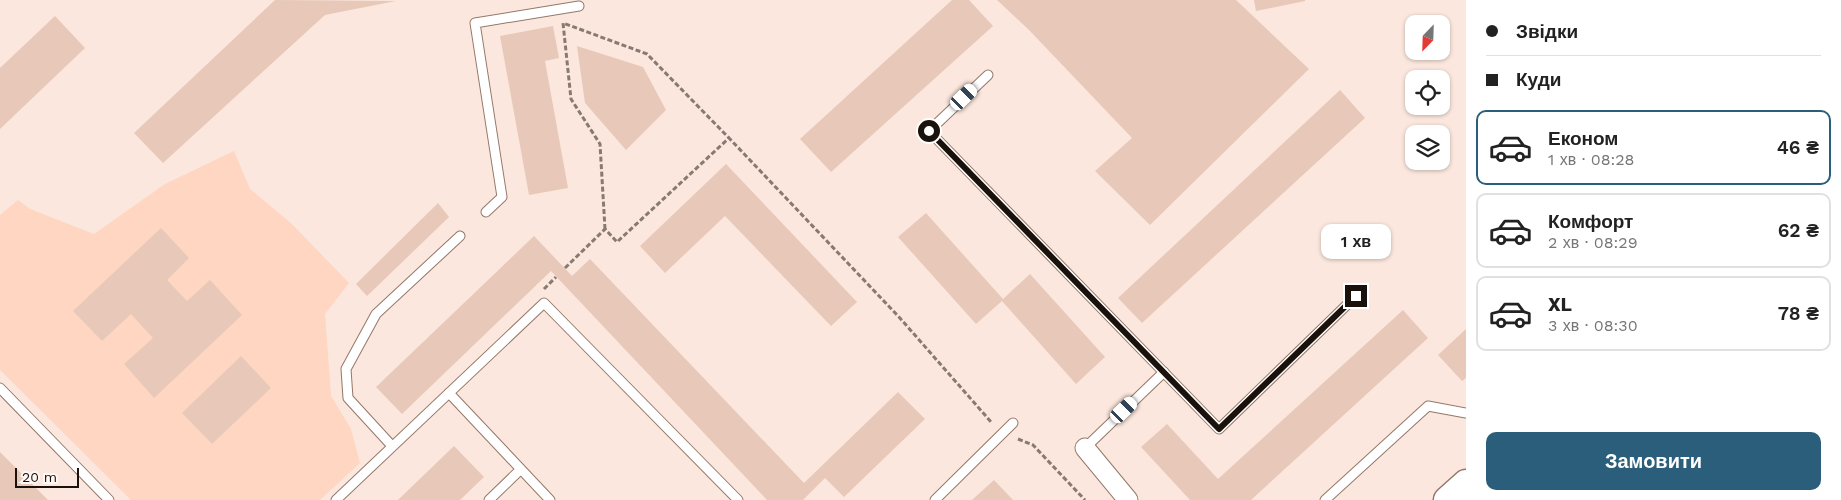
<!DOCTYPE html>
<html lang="uk">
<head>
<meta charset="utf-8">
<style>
  body { margin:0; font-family:"Work Sans",sans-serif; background:#f2f2f2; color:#222; height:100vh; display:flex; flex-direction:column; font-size:19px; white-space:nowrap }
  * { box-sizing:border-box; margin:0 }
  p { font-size:16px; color:#767676 }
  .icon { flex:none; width:28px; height:28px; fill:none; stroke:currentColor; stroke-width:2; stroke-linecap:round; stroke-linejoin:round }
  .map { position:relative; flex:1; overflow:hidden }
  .details { display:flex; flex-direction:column; background:#fff; width:375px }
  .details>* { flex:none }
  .banner { display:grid; align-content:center; height:110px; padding:0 20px; background:#fff }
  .needle { width:32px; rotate:203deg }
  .controls { position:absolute; left:1405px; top:15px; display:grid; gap:10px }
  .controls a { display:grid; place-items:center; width:45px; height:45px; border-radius:10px; background:#fff; box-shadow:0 1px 4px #0004; font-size:25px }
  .scale { position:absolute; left:15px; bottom:12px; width:64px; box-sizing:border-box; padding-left:5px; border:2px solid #1b110b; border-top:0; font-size:14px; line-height:18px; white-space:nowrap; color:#1b110b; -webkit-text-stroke:4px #fef7f4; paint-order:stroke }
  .end { position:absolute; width:22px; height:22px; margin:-11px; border:6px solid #1b110b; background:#fff; box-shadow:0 0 0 2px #fff }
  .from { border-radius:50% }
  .bubble { position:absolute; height:35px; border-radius:10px; background:#fff; box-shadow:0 1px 4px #0004; font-size:16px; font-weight:600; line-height:35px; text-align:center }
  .car { position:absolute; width:15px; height:30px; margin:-15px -8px; border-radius:6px; box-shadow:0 0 4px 1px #0007; background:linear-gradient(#fff 24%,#345 0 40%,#fff 0 76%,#345 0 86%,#fff 0) }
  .banner b { display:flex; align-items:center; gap:18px; height:48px; font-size:19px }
  .banner b+b { border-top:1px solid #e0e0e0 }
  .banner i { width:12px; height:12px; background:#222 }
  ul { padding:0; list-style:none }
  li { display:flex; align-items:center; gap:15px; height:75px; margin:0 10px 8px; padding:0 10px; border:2px solid #e0e0e0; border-radius:10px }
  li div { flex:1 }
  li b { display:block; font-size:19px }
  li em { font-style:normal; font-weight:600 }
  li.on { border-color:#2a5e7a }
  li>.icon { width:45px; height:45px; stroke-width:1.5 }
  .action { display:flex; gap:10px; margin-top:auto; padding:10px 20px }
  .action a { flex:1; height:58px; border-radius:10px; background:#2a5e7a; color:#fff; font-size:20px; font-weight:600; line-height:58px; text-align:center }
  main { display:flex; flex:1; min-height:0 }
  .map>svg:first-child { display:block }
  .built { fill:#fed6c2 }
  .building { fill:#e8c9b9 }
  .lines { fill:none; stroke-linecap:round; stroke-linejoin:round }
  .lane-casing { stroke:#947869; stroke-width:11 }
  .street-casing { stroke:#947869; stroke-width:21 }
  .secondary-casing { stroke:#947869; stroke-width:29 }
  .path { stroke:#887971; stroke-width:3; stroke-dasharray:5 2.5; stroke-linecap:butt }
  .lane { stroke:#fff; stroke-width:9 }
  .street { stroke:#fff; stroke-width:19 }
  .secondary { stroke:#fff; stroke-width:26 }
  .route { stroke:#1b110b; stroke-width:6 }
</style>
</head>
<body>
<main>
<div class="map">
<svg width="1466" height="500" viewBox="0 0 1466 500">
  <rect width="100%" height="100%" fill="#fbe7dd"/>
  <path class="built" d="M234,151L250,189L292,224L349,283L325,314L331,396L351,429L360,463L320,500H131L0,370V215L18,200L30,209L94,234L165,184Z"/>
  <g class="building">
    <path d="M275,0L396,1L325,15L163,163L134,133Z"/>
    <path d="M952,0H969L993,26L831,172L800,139Z"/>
    <path d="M997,0H1236L1309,69L1150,225L1095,171L1132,138L1029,30Z"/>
    <path d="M1254,0H1305V1L1256,11Z"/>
    <path d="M55,16L85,48L0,129V68Z"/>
    <path d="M553,26L559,58L545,61L568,188L529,195L500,36Z"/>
    <path d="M577,46L643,67L666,110L626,150L585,103Z"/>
    <path d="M1340,90L1365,118L1142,323L1118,298Z"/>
    <path d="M726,164L857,302L831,326L725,216L665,273L640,246Z"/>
    <path d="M438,203L449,217L367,296L356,284Z"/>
    <path d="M926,213L1003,299L1030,274L1105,357L1076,384L1002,301L976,324L898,237Z"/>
    <path d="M161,228L189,258L167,280L187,301L210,280L242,315L154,398L124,364L153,338L131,314L102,341L73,311Z"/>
    <path d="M534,236L572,276L590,259L804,483L898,392L925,419L844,497L825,478L803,500H767L551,271L402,414L376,387Z"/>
    <path d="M1403,310L1428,338L1251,500H1190L1141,447L1167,424L1218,479Z"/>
    <path d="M1466,329V378L1462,381L1438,355Z"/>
    <path d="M241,356L271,388L212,444L182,413Z"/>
    <path d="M454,446L484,477L460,500H398Z"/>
    <path d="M0,452L48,500H0Z"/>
    <path d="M994,480L1013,500H972Z"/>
  </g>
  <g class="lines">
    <defs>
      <g id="lane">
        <path d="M988,75L929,131L1219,429L1356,296"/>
        <path d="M486,212L502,197L475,23L579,6"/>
        <path d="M0,388L109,500"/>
        <path d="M449,393L550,500"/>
        <path d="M392,446L348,398L346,369L376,314L460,236"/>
        <path d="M1085,448L1164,372"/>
        <path d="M336,500L544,303L738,500"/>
        <path d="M489,500L520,470"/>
        <path d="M935,500L1013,423"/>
        <path d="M1325,500L1428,406L1466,413"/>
      </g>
      <path id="street" d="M1085,448L1128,500"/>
      <path id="secondary" d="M1447,500L1466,483"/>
    </defs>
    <use href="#lane" class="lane-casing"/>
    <use href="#street" class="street-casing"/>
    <use href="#secondary" class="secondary-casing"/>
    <g class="path">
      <path d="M605,229L600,144L571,99L563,23L647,54L729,138"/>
      <path d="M565,268L605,229L617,242L729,138L899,317L992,423"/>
      <path d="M544,289L556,277"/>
      <path d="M1018,439L1033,445L1085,500"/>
    </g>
    <use href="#lane" class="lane"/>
    <use href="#street" class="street"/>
    <use href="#secondary" class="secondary"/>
  </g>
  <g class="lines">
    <path class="route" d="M929,131L1219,429L1356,296"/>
  </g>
</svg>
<div class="controls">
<a><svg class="needle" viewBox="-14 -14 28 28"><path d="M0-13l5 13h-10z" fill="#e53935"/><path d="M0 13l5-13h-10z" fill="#767676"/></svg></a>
<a><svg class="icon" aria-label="locate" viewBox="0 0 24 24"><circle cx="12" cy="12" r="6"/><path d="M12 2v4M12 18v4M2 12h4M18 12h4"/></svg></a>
<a><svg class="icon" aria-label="layers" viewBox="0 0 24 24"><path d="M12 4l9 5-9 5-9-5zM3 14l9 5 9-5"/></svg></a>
</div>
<div class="scale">20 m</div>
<i class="end from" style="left:929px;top:131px"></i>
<i class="end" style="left:1356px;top:296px"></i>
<div class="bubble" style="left:1321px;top:224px;width:70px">1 хв</div>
<i class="car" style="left:964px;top:97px;rotate:46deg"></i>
<i class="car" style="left:1124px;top:410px;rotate:46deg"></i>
</div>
<section class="details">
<div class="banner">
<b><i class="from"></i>Звідки</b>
<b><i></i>Куди</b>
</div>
<ul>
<li class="on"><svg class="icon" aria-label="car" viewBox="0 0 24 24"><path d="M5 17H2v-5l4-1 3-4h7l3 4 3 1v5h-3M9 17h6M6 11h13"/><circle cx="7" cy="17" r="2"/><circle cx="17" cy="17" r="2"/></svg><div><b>Економ</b><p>1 хв · 08:28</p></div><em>46 ₴</em></li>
<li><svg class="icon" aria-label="car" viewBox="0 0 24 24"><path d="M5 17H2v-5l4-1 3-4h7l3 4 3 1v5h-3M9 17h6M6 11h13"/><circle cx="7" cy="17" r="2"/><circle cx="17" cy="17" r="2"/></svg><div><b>Комфорт</b><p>2 хв · 08:29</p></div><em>62 ₴</em></li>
<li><svg class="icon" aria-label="car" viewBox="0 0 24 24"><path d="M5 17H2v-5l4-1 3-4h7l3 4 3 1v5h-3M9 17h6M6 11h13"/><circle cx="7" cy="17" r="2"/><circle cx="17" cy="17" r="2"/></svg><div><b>XL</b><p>3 хв · 08:30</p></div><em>78 ₴</em></li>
</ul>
<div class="action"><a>Замовити</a></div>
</section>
</main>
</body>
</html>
